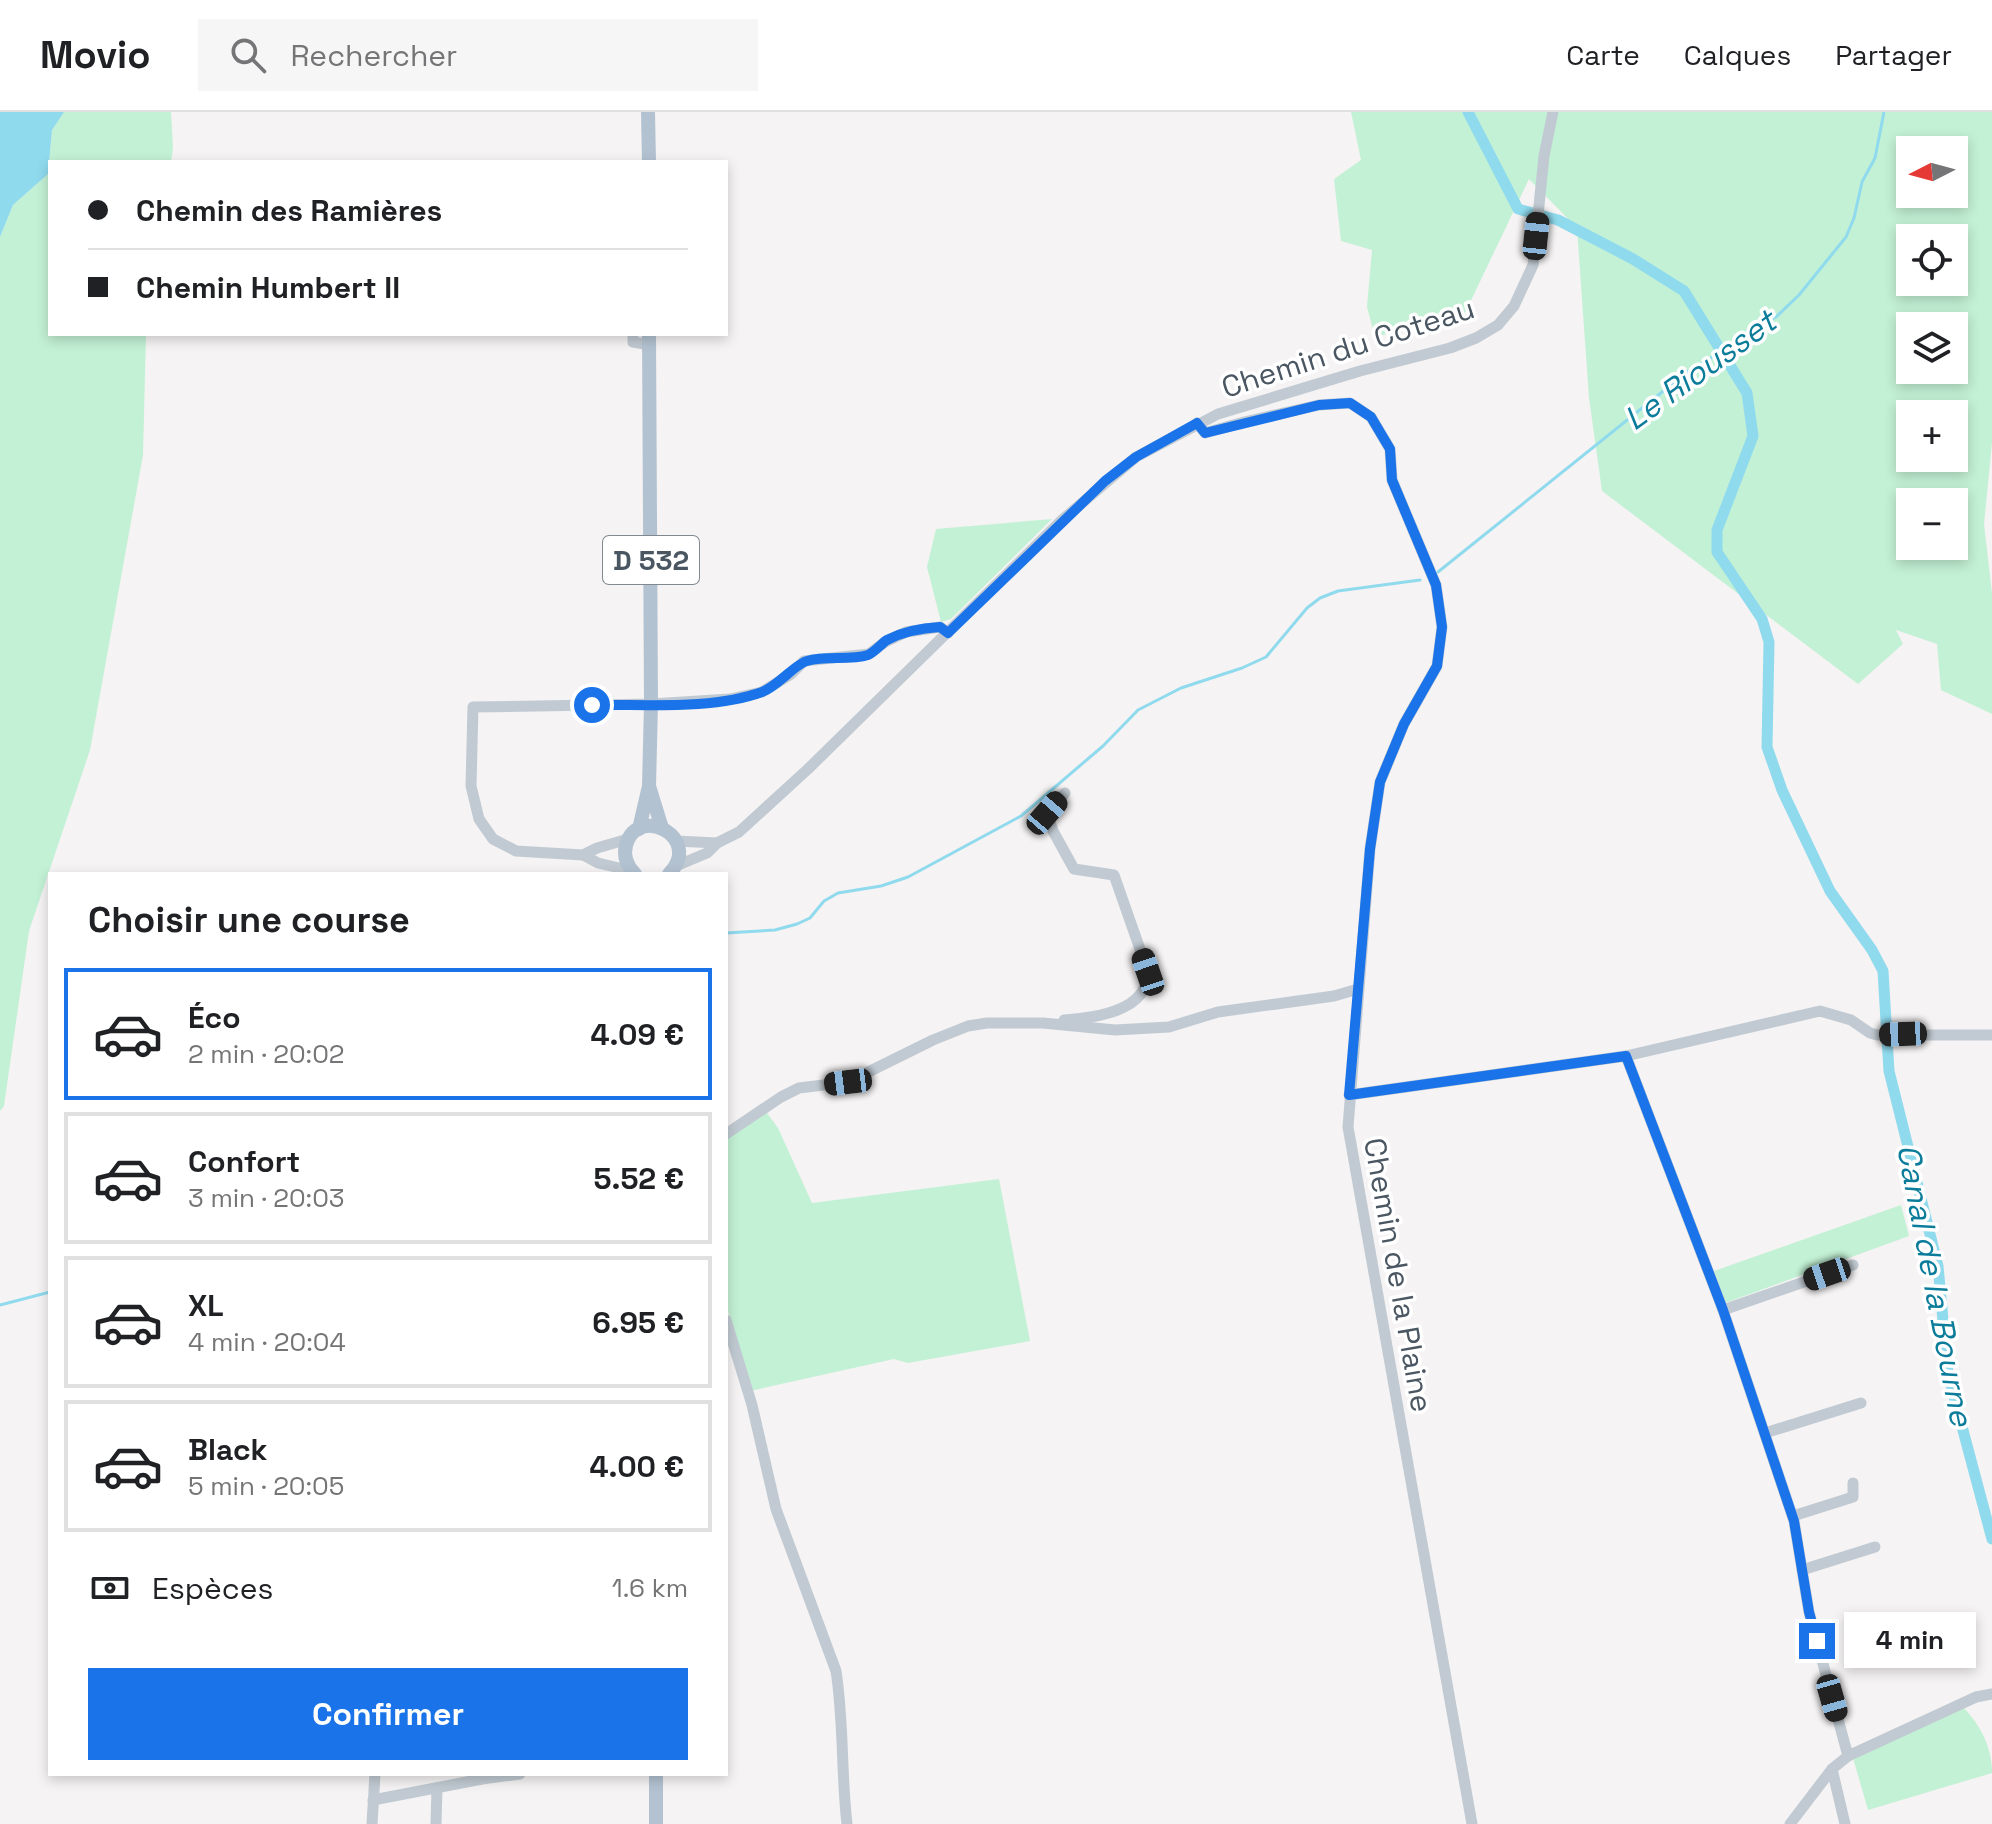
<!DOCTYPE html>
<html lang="fr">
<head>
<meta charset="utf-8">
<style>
  body { margin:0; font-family:"Space Grotesk",sans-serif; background:#f6f6f6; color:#202124; height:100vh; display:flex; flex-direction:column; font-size:30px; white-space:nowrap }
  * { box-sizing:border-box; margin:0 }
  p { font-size:26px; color:#757577 }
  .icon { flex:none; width:44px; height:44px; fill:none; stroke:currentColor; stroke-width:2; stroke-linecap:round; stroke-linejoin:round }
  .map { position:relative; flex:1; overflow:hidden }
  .drawer { position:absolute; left:48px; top:760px; width:680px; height:904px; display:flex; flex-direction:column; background:#fff; border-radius:0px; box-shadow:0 4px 12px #0003 }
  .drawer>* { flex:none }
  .guide { position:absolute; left:48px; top:48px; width:680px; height:176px; border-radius:0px; box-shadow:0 4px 12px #0003; display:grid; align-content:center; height:176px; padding:0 40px; background:#fff }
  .needle { width:52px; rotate:264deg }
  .buttons { position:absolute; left:1896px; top:24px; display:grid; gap:16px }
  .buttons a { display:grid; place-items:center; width:72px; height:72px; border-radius:0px; background:#fff; box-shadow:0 4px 12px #0003; font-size:40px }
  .end { position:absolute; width:36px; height:36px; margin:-18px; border:10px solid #1a73e8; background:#fff; box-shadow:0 0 0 4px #fff }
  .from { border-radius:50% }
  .bubble { position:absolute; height:56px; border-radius:0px; background:#fff; box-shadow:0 4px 12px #0003; font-size:26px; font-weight:800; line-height:56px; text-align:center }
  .car { position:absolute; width:24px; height:48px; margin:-24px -12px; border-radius:10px; box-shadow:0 0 6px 2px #0007; background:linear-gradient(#222 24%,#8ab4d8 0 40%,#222 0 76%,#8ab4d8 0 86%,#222 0) }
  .guide b { display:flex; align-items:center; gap:28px; height:76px; font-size:30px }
  .guide b+b { border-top:2px solid #e0e0e0 }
  .guide i { width:20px; height:20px; background:#202124 }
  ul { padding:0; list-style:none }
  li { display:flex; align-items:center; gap:24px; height:132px; margin:0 16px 12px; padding:0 24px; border:4px solid #e0e0e0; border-radius:0px }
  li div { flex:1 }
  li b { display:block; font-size:30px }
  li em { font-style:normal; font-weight:800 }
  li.active { border-color:#1a73e8 }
  li>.icon { width:72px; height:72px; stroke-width:1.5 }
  h2 { padding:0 40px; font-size:36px; line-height:96px }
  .pay { display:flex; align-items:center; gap:20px; height:88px; padding:0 40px; font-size:30px }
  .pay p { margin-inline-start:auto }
  .primary-button { display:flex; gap:16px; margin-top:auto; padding:16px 40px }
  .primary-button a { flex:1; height:92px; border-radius:0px; background:#1a73e8; color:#fff; font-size:32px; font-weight:800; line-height:92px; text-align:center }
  header { display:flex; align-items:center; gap:48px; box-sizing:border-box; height:112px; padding:0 40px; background:#fff; border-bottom:2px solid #e0e0e0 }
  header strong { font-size:38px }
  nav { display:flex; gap:44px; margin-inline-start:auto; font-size:28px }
  .search { width:560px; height:72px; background:#f6f6f6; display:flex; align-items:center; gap:20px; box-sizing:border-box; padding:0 28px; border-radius:0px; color:#757577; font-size:30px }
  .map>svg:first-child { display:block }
  .green { fill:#c3f1d5; fill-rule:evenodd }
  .water { fill:#90daee }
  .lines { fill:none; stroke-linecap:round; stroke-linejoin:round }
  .stream { stroke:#90daee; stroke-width:3 }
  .canal { stroke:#90daee; stroke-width:11 }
  .minor { stroke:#c1cad2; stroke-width:11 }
  .major { stroke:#b3c2d1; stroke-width:14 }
  .route { stroke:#1a73e8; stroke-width:10 }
  .labels { text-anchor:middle; stroke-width:7; stroke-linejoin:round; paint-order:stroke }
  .shield { fill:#fff; stroke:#808990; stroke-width:2 }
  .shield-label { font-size:28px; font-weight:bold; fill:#4a5661 }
  .street-label { font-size:30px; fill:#4a5661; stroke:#fff }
  .water-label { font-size:32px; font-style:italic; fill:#0c7c9b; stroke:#fff }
</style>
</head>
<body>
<header>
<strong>Movio</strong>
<div class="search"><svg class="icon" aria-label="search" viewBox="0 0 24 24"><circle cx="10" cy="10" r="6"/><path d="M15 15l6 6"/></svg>Rechercher</div>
<nav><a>Carte</a><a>Calques</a><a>Partager</a></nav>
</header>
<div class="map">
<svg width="1992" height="1712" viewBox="0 0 1992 1712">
  <rect width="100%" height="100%" fill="#f5f3f3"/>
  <g class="green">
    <path d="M64,0H171L173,36L171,50H50V222H146L143,343L90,638L29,819L4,994L0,999V125L13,93L48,62L52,18Z"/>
    <path d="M1351,0H1992V331L1984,412L1992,481V602L1941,578L1937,532L1896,518L1903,532L1858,572L1602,379L1589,286L1577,116L1529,67L1465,201L1375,225L1367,195L1372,138L1341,129L1334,67L1361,48ZM1910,38H1954V82H1910ZM1910,126H1954V170H1910ZM1910,214H1954V258H1910ZM1910,302H1954V346H1910ZM1910,390H1954V434H1910Z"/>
    <path d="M1052,407L951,507L941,510L927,455L936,417Z"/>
    <path d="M767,1001L778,1016L812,1091L999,1067L1030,1229L908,1251L894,1247L750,1279L726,1191V1026Z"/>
    <path d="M1901,1093L1909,1124L1725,1191L1714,1159Z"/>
    <path d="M1964,1596C1981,1614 1992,1636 1992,1661L1868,1698L1853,1646Z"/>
  </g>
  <path class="water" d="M0,0H64L52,18L48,62L13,93L0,125Z"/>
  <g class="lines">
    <g class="stream">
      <path d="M1438,460L1687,260L1731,234L1743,222L1776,205L1799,183L1846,125L1854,106L1862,70L1875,46L1884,0"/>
      <path d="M726,821L775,818L797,812L810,806L824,789L838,781L881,774L908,765L1021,704L1103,634L1138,598L1181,576L1242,556L1266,545L1307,496L1320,486L1338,479L1420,468"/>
      <path d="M0,1193L50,1180"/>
    </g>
    <path class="canal" d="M1468,0L1518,97L1558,108L1633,147L1684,179L1747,281L1753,324L1717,418V440L1762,507L1769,530L1767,635L1782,678L1830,779L1872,838L1883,859L1889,959L1938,1154L1948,1262L1992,1427"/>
    <g class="minor">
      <path d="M633,222V230L650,233"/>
      <path d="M1197,311L1205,321L1244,310L1319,293L1350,291L1371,305L1390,337L1392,368L1436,473L1442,515L1437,554L1404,612L1380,670L1370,737L1348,1015L1472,1712"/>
      <path d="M676,729L717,731"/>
      <path d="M583,743L597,736L628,727"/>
      <path d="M676,754L707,741L717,731L739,720L808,657L1062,408L1136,345L1218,302L1360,259L1450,236L1476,226L1498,213L1514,194L1533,153L1544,44L1553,0"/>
      <path d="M632,759L598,751L583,743L516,739L493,727L479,707L471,674L473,595L651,592L730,587L762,580L791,562L804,549L869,542L885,530L906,520L940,515L948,521"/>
      <path d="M1064,908C1093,906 1148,900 1148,860L1114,763L1074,757L1053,719L1047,701L1065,681"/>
      <path d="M1626,944L1723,1198L1794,1409L1809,1500L1848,1644"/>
      <path d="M1349,983L1626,944L1820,899L1851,908L1870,921L1877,923H1992"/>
      <path d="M726,1022L781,985L799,976L848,970L933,928L968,914L987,911H1043L1115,918L1169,915L1218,900L1334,884L1358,877"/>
      <path d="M1723,1198L1853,1153"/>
      <path d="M726,1208L752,1293L776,1397L836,1559C844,1610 841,1661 847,1712"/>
      <path d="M1765,1321L1861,1291"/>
      <path d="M1793,1404L1853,1385V1371"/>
      <path d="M1802,1458L1875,1435"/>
      <path d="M1832,1657L1845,1712"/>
      <path d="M373,1688L482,1667L520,1662"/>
      <path d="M372,1712L375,1662"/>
      <path d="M436,1712L437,1676"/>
      <path d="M1790,1712L1832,1657L1848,1644L1976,1585L1992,1582"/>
    </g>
    <g class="major">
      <path d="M648,0L649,50"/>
      <path d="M649,674L662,716"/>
      <path d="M639,717L649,674L651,592L649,222"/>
      <path d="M635,762C627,754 623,745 626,733C638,691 704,726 669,762"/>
      <path d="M656,1662V1712"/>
    </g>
  </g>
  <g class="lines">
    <path class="route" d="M592,593C644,592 713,598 762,580C778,574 795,552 807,549C826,543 849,549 868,543C875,540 881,532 887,528C904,519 921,516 940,515L948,521L1105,369L1136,345L1197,311L1205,321L1319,293L1350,291L1371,305L1390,337L1392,368L1436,473L1442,515L1437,554L1404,612L1380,670L1370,737L1349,983L1626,944L1723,1198L1794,1409L1809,1500L1817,1529"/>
  </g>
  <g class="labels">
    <rect class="shield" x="603" y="424" width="96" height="48" rx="6"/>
    <g class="shield-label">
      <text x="651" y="458">D 532</text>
    </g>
    <g class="street-label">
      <text transform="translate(1348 236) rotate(-18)" y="10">Chemin du Coteau</text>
      <text transform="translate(1398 1163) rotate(80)" y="10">Chemin de la Plaine</text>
    </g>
    <g class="water-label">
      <text transform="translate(1700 258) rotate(-36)" y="11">Le Riousset</text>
      <text transform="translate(1935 1173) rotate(79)" y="11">Canal de la Bourne</text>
    </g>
  </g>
</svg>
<div class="buttons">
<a><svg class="needle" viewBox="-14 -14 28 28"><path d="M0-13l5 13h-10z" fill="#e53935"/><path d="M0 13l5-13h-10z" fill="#757577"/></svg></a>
<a><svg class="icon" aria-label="locate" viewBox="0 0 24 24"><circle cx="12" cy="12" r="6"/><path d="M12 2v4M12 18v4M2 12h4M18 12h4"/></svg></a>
<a><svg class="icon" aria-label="layers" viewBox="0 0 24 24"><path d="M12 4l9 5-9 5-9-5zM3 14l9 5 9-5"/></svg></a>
<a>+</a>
<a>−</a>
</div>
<i class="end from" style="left:592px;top:593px"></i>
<i class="end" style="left:1817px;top:1529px"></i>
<div class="bubble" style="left:1844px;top:1500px;width:132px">4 min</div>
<i class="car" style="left:1536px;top:124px;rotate:6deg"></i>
<i class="car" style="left:1047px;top:701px;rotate:41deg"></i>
<i class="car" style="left:1148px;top:860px;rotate:341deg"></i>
<i class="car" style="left:1903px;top:922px;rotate:268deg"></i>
<i class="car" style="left:848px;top:970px;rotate:263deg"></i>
<i class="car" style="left:1827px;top:1162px;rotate:251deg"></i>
<i class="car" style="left:1832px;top:1586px;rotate:164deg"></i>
<div class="guide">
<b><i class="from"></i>Chemin des Ramières</b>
<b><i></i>Chemin Humbert II</b>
</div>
<section class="drawer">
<h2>Choisir une course</h2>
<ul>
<li class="active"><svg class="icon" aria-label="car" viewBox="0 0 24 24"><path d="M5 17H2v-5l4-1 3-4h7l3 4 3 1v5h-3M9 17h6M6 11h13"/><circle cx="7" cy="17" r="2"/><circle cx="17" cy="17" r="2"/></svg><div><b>Éco</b><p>2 min · 20:02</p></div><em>4.09 €</em></li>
<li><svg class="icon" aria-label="car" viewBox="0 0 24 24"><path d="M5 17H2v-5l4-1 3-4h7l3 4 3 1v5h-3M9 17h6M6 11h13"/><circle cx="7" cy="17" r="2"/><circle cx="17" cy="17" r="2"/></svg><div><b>Confort</b><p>3 min · 20:03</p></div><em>5.52 €</em></li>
<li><svg class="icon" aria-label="car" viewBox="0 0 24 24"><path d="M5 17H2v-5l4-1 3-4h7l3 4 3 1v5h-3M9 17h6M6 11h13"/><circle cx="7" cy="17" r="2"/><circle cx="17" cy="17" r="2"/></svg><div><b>XL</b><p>4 min · 20:04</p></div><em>6.95 €</em></li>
<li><svg class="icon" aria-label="car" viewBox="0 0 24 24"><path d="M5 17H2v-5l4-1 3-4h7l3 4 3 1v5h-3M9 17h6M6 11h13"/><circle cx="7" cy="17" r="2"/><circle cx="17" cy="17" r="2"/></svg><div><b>Black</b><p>5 min · 20:05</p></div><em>4.00 €</em></li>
</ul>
<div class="pay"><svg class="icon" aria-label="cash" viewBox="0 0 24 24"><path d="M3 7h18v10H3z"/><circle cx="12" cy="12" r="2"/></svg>Espèces<p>1.6 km</p></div>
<div class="primary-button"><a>Confirmer</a></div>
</section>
</div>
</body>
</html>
